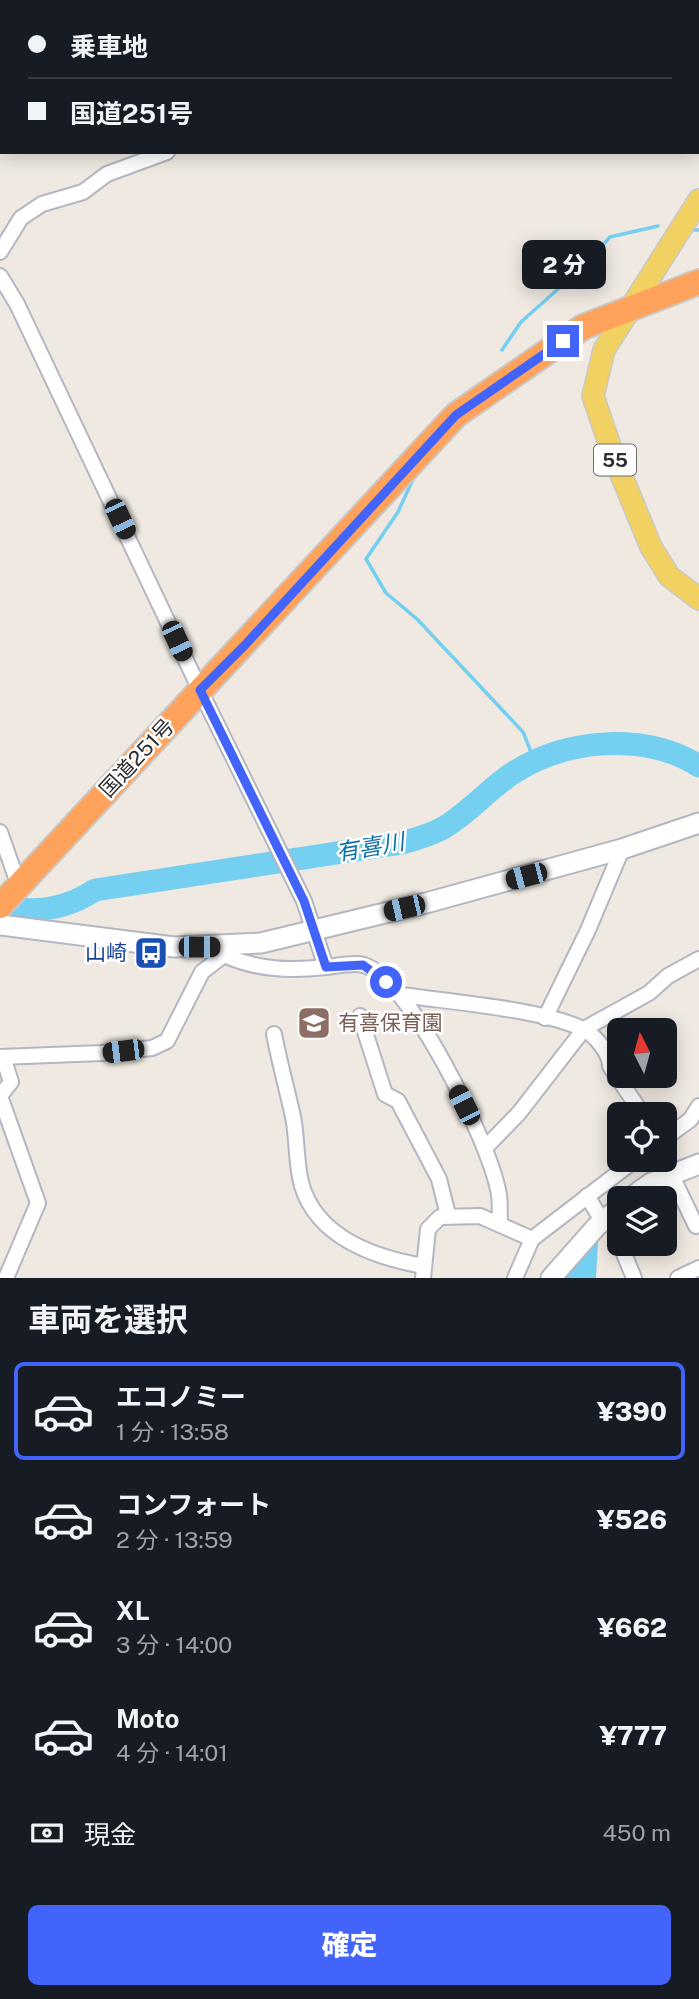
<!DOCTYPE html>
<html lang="ja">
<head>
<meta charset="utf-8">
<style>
  body { margin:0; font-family:"Public Sans","Noto Sans JP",sans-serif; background:#242831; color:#f1f3f6; height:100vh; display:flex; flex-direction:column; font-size:26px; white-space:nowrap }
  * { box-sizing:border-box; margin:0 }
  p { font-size:23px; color:#9ea1a6 }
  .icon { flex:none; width:38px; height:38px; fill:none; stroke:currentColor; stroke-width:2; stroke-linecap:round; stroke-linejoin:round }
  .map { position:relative; height:1278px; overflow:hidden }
  .side { display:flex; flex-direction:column; background:#171b24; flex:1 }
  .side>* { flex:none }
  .banner { position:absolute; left:0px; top:0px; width:700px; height:154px; box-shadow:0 4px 18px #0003; display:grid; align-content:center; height:154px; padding:0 28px; background:#171b24 }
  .needle { width:46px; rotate:354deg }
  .buttons { position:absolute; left:607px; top:1018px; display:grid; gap:14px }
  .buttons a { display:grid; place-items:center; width:70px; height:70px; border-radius:10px; background:#171b24; box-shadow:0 4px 18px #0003; font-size:35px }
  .end { position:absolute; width:32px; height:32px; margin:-16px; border:9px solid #4264fb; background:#fff; box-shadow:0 0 0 4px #fff }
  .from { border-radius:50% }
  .bubble { position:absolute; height:49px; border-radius:10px; background:#171b24; box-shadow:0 4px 18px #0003; font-size:23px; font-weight:800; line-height:49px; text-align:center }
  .car { position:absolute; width:21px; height:42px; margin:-21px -10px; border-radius:9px; box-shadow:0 0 5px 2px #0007; background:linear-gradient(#222 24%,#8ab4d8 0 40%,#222 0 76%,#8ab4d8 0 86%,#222 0) }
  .banner b { display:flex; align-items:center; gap:24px; height:66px; font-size:26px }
  .banner b+b { border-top:2px solid #363941 }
  .banner i { width:18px; height:18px; background:#f1f3f6 }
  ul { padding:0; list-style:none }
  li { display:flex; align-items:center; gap:21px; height:98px; margin:0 14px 10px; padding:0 14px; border:4px solid transparent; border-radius:10px }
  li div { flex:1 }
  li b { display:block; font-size:26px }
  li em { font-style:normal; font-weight:800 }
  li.active { border-color:#4264fb }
  li>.icon { width:63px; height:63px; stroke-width:1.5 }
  h2 { padding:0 28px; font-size:32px; line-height:84px }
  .pay { display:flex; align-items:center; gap:18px; height:77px; padding:0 28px; font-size:26px }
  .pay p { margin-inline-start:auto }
  .primary-button { display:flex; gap:14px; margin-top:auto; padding:14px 28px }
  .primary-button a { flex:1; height:80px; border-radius:10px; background:#4264fb; color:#fff; font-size:28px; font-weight:800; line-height:80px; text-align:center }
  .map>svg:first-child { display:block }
  .water { fill:#75cff0 }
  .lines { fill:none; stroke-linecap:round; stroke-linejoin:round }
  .stream { stroke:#75cff0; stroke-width:3.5 }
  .river { stroke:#75cff0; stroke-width:23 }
  .street-casing { stroke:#b4b7c1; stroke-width:18 }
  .secondary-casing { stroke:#b4b7c1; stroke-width:23 }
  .primary-casing { stroke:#c9c9c9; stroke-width:24 }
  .highway-casing { stroke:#c9c9c9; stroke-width:28 }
  .street { stroke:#fff; stroke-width:14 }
  .secondary { stroke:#fff; stroke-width:19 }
  .primary { stroke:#f2d163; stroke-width:21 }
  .highway { stroke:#ffa35c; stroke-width:24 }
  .route { stroke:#4264fb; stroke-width:9 }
  .labels { text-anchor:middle; stroke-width:5; stroke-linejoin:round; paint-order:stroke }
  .shield { fill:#fff; stroke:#6d6d6d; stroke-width:2 }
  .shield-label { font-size:19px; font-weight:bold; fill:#2e2e2e }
  .street-label { font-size:21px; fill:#2e2e2e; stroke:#fff }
  .transit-label { font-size:21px; fill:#164399; stroke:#fff; text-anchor:end }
  .education-label { font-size:21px; fill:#785e54; stroke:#fff; text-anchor:start }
  .water-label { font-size:23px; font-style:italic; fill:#0d6fa3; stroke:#fff }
</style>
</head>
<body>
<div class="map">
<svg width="699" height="1278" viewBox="0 0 699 1278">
  <rect width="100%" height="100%" fill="#efe9e1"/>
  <path class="water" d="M598,1241L596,1278H562Z"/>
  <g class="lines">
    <g class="stream">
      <path d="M694,230H699"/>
      <path d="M502,350L521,322L585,265L610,237L658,226"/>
      <path d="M414,477L398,512L366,559L386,593L417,619L523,732L535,762"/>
    </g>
    <path class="river" d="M17,909C46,912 71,906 95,890L402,843C415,839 431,835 443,828C467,814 487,791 510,775C563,739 644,731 699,766"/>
    <defs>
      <g id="street">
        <path d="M156,0L157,2"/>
        <path d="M233,0V2"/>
        <path d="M0,59H2"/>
        <path d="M0,252L21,218L42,204L83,192L107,174L167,152"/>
        <path d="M0,276L17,304L200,690L304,901L326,967C338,966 353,962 364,965C411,980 489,1143 498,1190C501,1200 499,1212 500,1222"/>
        <path d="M0,832L19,886"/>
        <path d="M224,955C257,970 291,971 326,967"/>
        <path d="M402,995C450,1002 541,1009 583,1029C594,1034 610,1053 610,1066L643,1115"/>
        <path d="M360,1016L385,1094L398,1101L439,1179L448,1215"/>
        <path d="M545,1018L588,930L622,849"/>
        <path d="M274,1034C279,1060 286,1086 292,1112C298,1136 295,1162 302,1186C318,1238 376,1258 424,1266"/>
        <path d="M0,1057L102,1053L152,1048L167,1041L202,972L224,955V947"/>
        <path d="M3,1057L11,1082L0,1096L38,1203L6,1278"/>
        <path d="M665,1138L690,1120L699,1106"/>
        <path d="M486,1147L519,1113L584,1029L649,993L668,976L699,959"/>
        <path d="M671,1174L696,1226"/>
        <path d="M587,1196L603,1222"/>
        <path d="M609,1216L620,1242"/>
        <path d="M620,1244L634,1278"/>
        <path d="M423,1278L428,1229L440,1217L480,1216L532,1239"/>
        <path d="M515,1278L532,1239L635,1160"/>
        <path d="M678,1278L699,1268"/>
      </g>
      <g id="secondary">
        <path d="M0,925L174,947L261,943L426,903L622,849L699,823"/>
        <path d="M629,1199L651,1183L699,1164"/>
        <path d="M551,1278L597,1226L620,1207"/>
      </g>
      <path id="primary" d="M699,200L604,350L593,396L613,455L651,547L669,576L699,599"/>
      <path id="highway" d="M0,906L456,415L583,327L699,282"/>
    </defs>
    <use href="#street" class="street-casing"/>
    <use href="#secondary" class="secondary-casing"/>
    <use href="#primary" class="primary-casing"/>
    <use href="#highway" class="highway-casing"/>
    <use href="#street" class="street"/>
    <use href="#secondary" class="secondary"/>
    <use href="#primary" class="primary"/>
    <use href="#highway" class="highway"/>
  </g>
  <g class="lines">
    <path class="route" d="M386,982L363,965L326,967L304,901L200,690L245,645L456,415L563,341"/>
  </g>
  <defs>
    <symbol id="bus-square" viewBox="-11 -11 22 22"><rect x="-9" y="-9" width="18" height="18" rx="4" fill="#1a4fb4" stroke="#fff"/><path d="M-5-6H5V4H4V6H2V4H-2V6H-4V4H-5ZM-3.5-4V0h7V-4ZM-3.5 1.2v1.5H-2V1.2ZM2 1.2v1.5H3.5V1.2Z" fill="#fff"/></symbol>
    <symbol id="school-square" viewBox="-11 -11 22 22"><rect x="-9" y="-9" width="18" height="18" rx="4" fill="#8d6e63" stroke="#fff"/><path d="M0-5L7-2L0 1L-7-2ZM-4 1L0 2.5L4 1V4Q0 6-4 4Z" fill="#fff"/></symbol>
  </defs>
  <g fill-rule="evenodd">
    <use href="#bus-square" x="132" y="934" width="38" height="38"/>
    <use href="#school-square" x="295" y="1004" width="38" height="38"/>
  </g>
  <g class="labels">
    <rect class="shield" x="594" y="444.5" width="42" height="31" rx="5"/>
    <g class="shield-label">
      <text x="615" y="467">55</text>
    </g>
    <g class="street-label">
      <text transform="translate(137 758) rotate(-47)" y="7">国道251号</text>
    </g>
    <g class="transit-label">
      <text x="127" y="960">山崎</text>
    </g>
    <g class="education-label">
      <text x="338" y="1030">有喜保育園</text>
    </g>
    <g class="water-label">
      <text transform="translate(370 847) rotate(-10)" y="8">有喜川</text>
    </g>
  </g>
</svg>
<div class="buttons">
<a><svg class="needle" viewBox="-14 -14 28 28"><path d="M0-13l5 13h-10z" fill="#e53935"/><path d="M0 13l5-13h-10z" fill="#9ea1a6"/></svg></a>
<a><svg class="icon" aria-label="locate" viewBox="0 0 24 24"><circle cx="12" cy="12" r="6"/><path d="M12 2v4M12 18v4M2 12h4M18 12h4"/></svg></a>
<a><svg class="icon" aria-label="layers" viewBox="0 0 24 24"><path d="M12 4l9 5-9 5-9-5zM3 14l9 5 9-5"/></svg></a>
</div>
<i class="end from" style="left:386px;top:982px"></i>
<i class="end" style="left:563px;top:341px"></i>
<div class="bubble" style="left:522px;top:240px;width:84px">2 分</div>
<i class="car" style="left:120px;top:519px;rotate:155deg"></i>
<i class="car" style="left:177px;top:641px;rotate:155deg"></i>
<i class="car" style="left:526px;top:876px;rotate:255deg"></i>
<i class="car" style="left:404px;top:908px;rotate:257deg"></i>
<i class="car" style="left:199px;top:947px;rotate:90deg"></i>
<i class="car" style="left:123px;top:1051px;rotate:263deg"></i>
<i class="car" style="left:464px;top:1105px;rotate:333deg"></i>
<div class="banner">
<b><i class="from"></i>乗車地</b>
<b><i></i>国道251号</b>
</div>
</div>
<section class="side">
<h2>車両を選択</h2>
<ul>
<li class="active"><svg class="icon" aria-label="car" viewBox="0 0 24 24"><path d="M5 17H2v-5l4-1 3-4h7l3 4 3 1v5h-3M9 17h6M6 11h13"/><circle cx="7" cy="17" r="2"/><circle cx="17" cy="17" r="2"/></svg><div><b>エコノミー</b><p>1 分 · 13:58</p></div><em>¥390</em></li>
<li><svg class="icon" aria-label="car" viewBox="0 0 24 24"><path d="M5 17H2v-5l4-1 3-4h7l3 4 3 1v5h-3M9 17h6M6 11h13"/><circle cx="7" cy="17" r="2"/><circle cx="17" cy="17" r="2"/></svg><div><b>コンフォート</b><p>2 分 · 13:59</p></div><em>¥526</em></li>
<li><svg class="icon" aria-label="car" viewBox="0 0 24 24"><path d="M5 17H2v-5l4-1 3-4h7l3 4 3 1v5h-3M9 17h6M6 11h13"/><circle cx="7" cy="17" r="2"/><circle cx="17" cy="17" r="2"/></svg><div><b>XL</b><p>3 分 · 14:00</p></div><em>¥662</em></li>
<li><svg class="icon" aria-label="car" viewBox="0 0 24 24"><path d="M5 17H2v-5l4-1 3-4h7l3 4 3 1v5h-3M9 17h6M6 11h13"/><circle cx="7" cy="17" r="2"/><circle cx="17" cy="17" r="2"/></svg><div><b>Moto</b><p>4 分 · 14:01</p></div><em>¥777</em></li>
</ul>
<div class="pay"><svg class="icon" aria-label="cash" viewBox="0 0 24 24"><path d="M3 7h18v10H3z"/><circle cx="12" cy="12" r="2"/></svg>現金<p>450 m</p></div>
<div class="primary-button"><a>確定</a></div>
</section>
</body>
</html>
